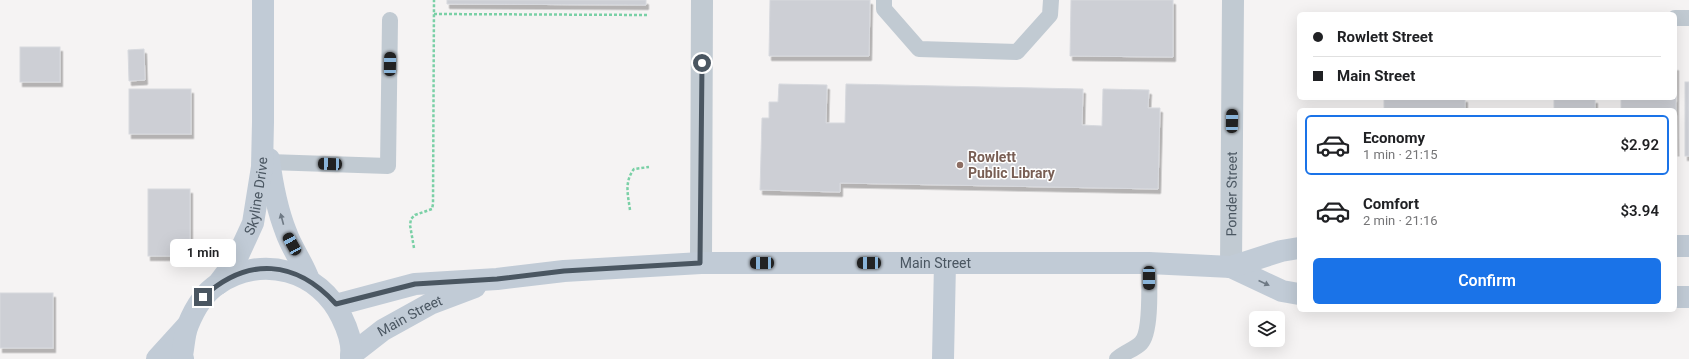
<!DOCTYPE html>
<html lang="en">
<head>
<meta charset="utf-8">
<style>
  body { margin:0; font-family:Roboto,sans-serif; background:#f2f2f2; color:#202124; height:100vh; display:flex; flex-direction:column; font-size:15px; white-space:nowrap }
  * { box-sizing:border-box; margin:0 }
  p { font-size:13px; color:#757577 }
  .icon { flex:none; width:22px; height:22px; fill:none; stroke:currentColor; stroke-width:2; stroke-linecap:round; stroke-linejoin:round }
  .map { position:relative; flex:1; overflow:hidden }
  .side { position:absolute; left:1297px; top:108px; width:380px; height:204px; display:flex; flex-direction:column; background:#fff; border-radius:6px; box-shadow:0 4px 16px #0002 }
  .side>* { flex:none }
  .hud { position:absolute; left:1297px; top:12px; width:380px; height:88px; border-radius:6px; box-shadow:0 4px 16px #0002; display:grid; align-content:center; height:88px; padding:0 16px; background:#fff }
  .fabs { position:absolute; left:1249px; top:311px; display:grid; gap:8px }
  .fabs a { display:grid; place-items:center; width:36px; height:36px; border-radius:6px; background:#fff; box-shadow:0 4px 16px #0002; font-size:20px }
  .end { position:absolute; width:18px; height:18px; margin:-9px; border:5px solid #4a5661; background:#fff; box-shadow:0 0 0 2px #fff }
  .from { border-radius:50% }
  .bubble { position:absolute; height:28px; border-radius:6px; background:#fff; box-shadow:0 4px 16px #0002; font-size:13px; font-weight:600; line-height:28px; text-align:center }
  .car { position:absolute; width:12px; height:24px; margin:-12px -6px; border-radius:5px; box-shadow:0 0 3px 1px #0007; background:linear-gradient(#222 24%,#8ab4d8 0 40%,#222 0 76%,#8ab4d8 0 86%,#222 0) }
  .hud b { display:flex; align-items:center; gap:14px; height:38px; font-size:15px }
  .hud b+b { border-top:1px solid #e0e0e0 }
  .hud i { width:10px; height:10px; background:#202124 }
  ul { padding:7px 0 0; list-style:none }
  li { display:flex; align-items:center; gap:12px; height:60px; margin:0 8px 6px; padding:0 8px; border:2px solid transparent; border-radius:6px }
  li div { flex:1 }
  li b { display:block; font-size:15px }
  li em { font-style:normal; font-weight:600 }
  li.current { border-color:#1a73e8 }
  li>.icon { width:36px; height:36px; stroke-width:1.5 }
  .cta { display:flex; gap:8px; margin-top:auto; padding:8px 16px }
  .cta a { flex:1; height:46px; border-radius:6px; background:#1a73e8; color:#fff; font-size:16px; font-weight:600; line-height:46px; text-align:center }
  .map>svg:first-child { display:block }
  .building { fill:#cdcfd5; stroke:#d7d9de; filter:url(#shadow) }
  .lines { fill:none; stroke-linecap:round; stroke-linejoin:round }
  .path { stroke:#7ad0a6; stroke-width:2.5; stroke-dasharray:3 2; stroke-linecap:butt }
  .lane { stroke:#c1cad2; stroke-width:16 }
  .street { stroke:#c1cad2; stroke-width:22 }
  .secondary { stroke:#c1cbd6; stroke-width:22 }
  .oneway { fill:#6e7984 }
  .route { stroke:#4a5661; stroke-width:5 }
  .education-dot { fill:#8d6e63; stroke:#fff; stroke-width:1.5 }
  .labels { text-anchor:middle; stroke-width:3; stroke-linejoin:round; paint-order:stroke }
  .education-label { font-size:14px; font-weight:bold; fill:#785e54; stroke:#fff; text-anchor:start }
  .street-label { font-size:14px; fill:#4a5661; stroke:#fff }
</style>
</head>
<body>
<div class="map">
<svg width="1689" height="359" viewBox="0 0 1689 359">
  <defs>
    <filter id="shadow"><feDropShadow dx="2.5" dy="4.5" stdDeviation="0" flood-color="#0004"/></filter>
  </defs>
  <rect width="100%" height="100%" fill="#f5f3f3"/>
  <g class="building">
    <path d="M447,0H646V5L447,4Z"/>
    <path d="M770,0H870L869,56H769Z"/>
    <path d="M1071,0H1173V57L1070,56Z"/>
    <rect x="20" y="47" width="40" height="35"/>
    <path d="M144,49L145,80L129,81L128,50Z"/>
    <path d="M1675,66H1676V152L1675,110H1621V98H1675Z"/>
    <rect x="1685" y="82" width="4" height="74"/>
    <path d="M779,84L827,85L826,123H845L846,84L1083,89L1082,125L1102,126L1103,89L1149,90L1148,108H1160L1158,189L840,183V192L760,190L762,118H769V102H778Z"/>
    <rect x="129" y="89" width="62" height="45"/>
    <rect x="1384" y="98" width="81" height="12"/>
    <rect x="1554" y="99" width="41" height="11"/>
    <rect x="148" y="189" width="42" height="67"/>
    <rect x="0" y="293" width="53" height="55"/>
  </g>
  <g class="lines">
    <g class="path">
      <path d="M434,14L649,15"/>
      <path d="M630,210C628,195 624,182 634,169L649,167"/>
      <path d="M414,248L410,225L411,219L415,215L432,209L433,204L434,0"/>
    </g>
    <g class="lane">
      <path d="M884,0V9L919,49L1017,52L1050,15L1051,0"/>
      <path d="M1675,18H1689"/>
      <path d="M269,162L388,166L390,20"/>
      <path d="M1117,359C1124,352 1134,350 1141,343C1152,332 1149,280 1149,263"/>
    </g>
    <g class="street">
      <path d="M701,263L702,0"/>
      <path id="s1" d="M1231,267L1233,0"/>
    </g>
    <g class="secondary">
      <path d="M269,159C272,183 277,209 286,232C292,249 303,263 309,280"/>
      <path d="M1675,246H1689"/>
      <path d="M1231,267L1282,291L1299,294"/>
      <path id="s2" d="M218,284L236,260L253,223L262,167L263,122V0"/>
      <path d="M1675,297H1689"/>
      <path id="s3" d="M336,305L415,284L497,279L564,271L701,263H1149L1231,267L1281,251L1299,248"/>
      <path id="s4" d="M351,355L383,330L430,304L475,287"/>
      <path d="M157,359L187,326"/>
      <path d="M183,359L182,355C184,346 184,334 188,325C194,310 204,293 218,284C261,254 320,270 342,318C348,330 353,345 351,359"/>
      <path d="M943,359L945,263"/>
    </g>
  </g>
  <defs><path id="oneway-solid" d="M-6-.8H1V-3.2L6.5 0L1 3.2V.8H-6Z"/></defs>
  <g class="oneway">
    <use href="#oneway-solid" transform="translate(282 219) rotate(-105)"/>
    <use href="#oneway-solid" transform="translate(1264 283) rotate(25)"/>
  </g>
  <g class="lines">
    <path class="route" d="M203,297C248,256 296,260 336,304L415,284L497,279L564,271L700,263L702,63"/>
  </g>
  <circle class="education-dot" cx="960" cy="165" r="4"/>
  <g class="labels">
    <g class="education-label">
      <text x="968" y="162">Rowlett<tspan x="968" dy="16">Public Library</tspan></text>
    </g>
    <g class="street-label">
      <text dy="5" stroke="none"><textPath href="#s1" startOffset="73">Ponder Street</textPath></text>
      <text dy="5" stroke="none"><textPath href="#s2" startOffset="98">Skyline Drive</textPath></text>
      <text dy="5" stroke="none"><textPath href="#s3" startOffset="603">Main Street</textPath></text>
      <text dy="5" stroke="none"><textPath href="#s4" startOffset="71">Main Street</textPath></text>
    </g>
  </g>
</svg>
<div class="fabs">
<a><svg class="icon" aria-label="layers" viewBox="0 0 24 24"><path d="M12 4l9 5-9 5-9-5zM3 14l9 5 9-5"/></svg></a>
</div>
<i class="end from" style="left:702px;top:63px"></i>
<i class="end" style="left:203px;top:297px"></i>
<div class="bubble" style="left:170px;top:239px;width:66px">1 min</div>
<i class="car" style="left:390px;top:64px;rotate:1deg"></i>
<i class="car" style="left:1232px;top:121px;rotate:1deg"></i>
<i class="car" style="left:330px;top:164px;rotate:272deg"></i>
<i class="car" style="left:292px;top:244px;rotate:331deg"></i>
<i class="car" style="left:762px;top:263px;rotate:270deg"></i>
<i class="car" style="left:869px;top:263px;rotate:270deg"></i>
<i class="car" style="left:1149px;top:278px;rotate:180deg"></i>
<div class="hud">
<b><i class="from"></i>Rowlett Street</b>
<b><i></i>Main Street</b>
</div>
<section class="side">
<ul>
<li class="current"><svg class="icon" aria-label="car" viewBox="0 0 24 24"><path d="M5 17H2v-5l4-1 3-4h7l3 4 3 1v5h-3M9 17h6M6 11h13"/><circle cx="7" cy="17" r="2"/><circle cx="17" cy="17" r="2"/></svg><div><b>Economy</b><p>1 min · 21:15</p></div><em>$2.92</em></li>
<li><svg class="icon" aria-label="car" viewBox="0 0 24 24"><path d="M5 17H2v-5l4-1 3-4h7l3 4 3 1v5h-3M9 17h6M6 11h13"/><circle cx="7" cy="17" r="2"/><circle cx="17" cy="17" r="2"/></svg><div><b>Comfort</b><p>2 min · 21:16</p></div><em>$3.94</em></li>
</ul>
<div class="cta"><a>Confirm</a></div>
</section>
</div>
</body>
</html>
